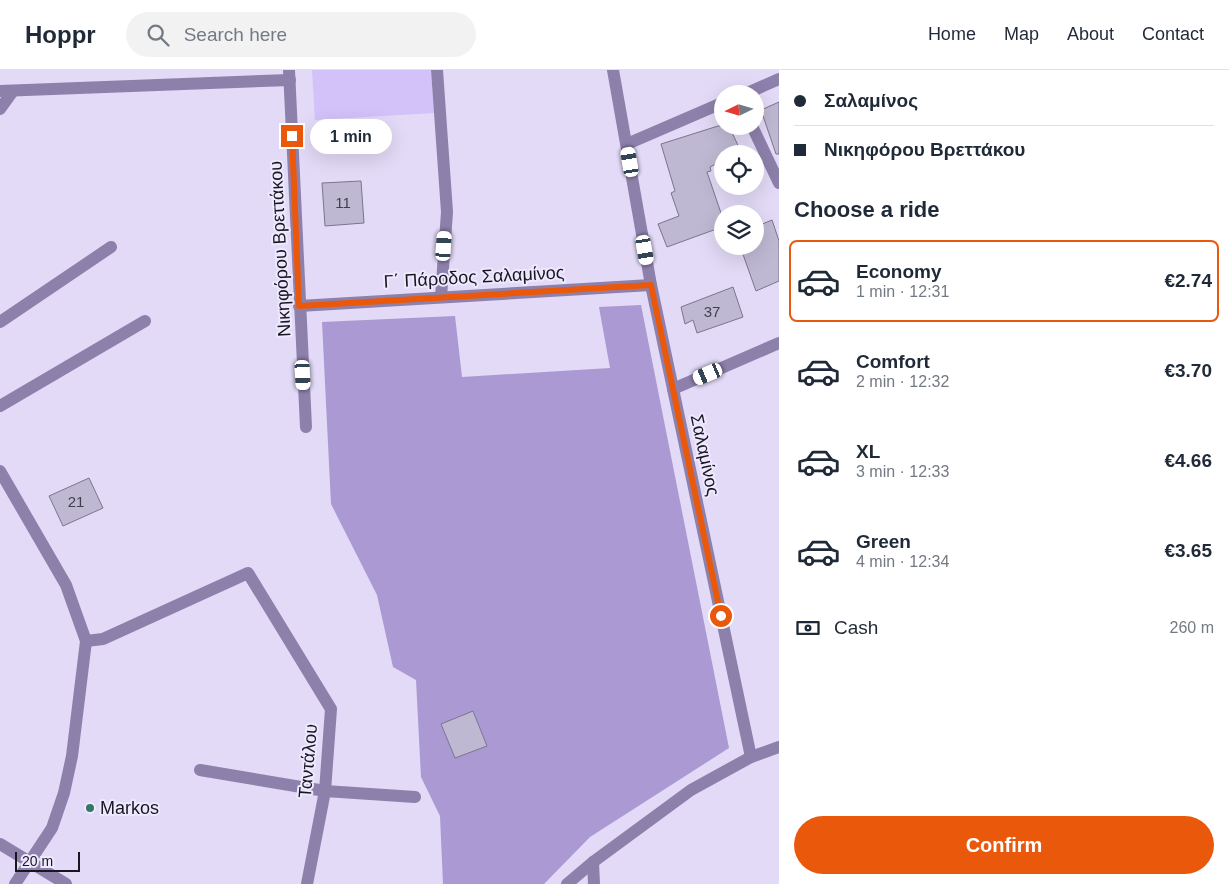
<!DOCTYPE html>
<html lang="en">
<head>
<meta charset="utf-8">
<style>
  body { margin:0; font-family:Arial,sans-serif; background:#f2f2f3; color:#1f2937; height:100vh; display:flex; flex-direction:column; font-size:19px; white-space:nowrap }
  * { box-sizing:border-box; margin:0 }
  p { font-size:16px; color:#747a83 }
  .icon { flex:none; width:28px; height:28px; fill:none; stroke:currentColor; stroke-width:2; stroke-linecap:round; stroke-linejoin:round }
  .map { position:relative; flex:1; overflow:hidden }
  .panel { display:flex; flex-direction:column; background:#fff; width:450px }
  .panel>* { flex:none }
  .hud { display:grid; align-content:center; height:110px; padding:0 15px; background:#fff }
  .needle { width:32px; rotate:265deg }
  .controls { position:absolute; left:714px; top:15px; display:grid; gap:10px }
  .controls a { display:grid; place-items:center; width:50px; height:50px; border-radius:50%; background:#fff; box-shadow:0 5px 20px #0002; font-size:25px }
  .scale { position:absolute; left:15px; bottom:12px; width:65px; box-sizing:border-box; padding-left:5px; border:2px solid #191620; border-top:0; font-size:14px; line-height:18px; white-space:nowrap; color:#191620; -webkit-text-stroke:4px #eee9ff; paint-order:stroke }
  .end { position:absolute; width:22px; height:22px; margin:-11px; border:6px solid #ea580c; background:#fff; box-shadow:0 0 0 2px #fff }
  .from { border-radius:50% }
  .bubble { position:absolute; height:35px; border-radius:18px; background:#fff; box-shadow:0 5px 20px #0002; font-size:16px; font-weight:700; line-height:35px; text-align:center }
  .car { position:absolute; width:15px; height:30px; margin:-15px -8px; border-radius:6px; box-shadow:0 0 4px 1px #0007; background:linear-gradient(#fff 24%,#345 0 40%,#fff 0 76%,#345 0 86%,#fff 0) }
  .hud b { display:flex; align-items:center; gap:18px; height:48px; font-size:19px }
  .hud b+b { border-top:1px solid #e0e1e3 }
  .hud i { width:12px; height:12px; background:#1f2937 }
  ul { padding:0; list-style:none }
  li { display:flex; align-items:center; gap:15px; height:82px; margin:0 10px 8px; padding:0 5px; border:2px solid transparent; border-radius:8px }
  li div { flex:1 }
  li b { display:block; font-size:19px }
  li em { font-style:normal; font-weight:700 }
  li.on { border-color:#ea580c }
  li>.icon { width:45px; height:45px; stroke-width:1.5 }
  h2 { padding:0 15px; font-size:22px; line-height:60px }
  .pay { display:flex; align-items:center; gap:12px; height:55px; padding:0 15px; font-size:19px }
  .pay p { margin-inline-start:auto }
  .button { display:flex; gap:10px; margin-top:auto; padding:10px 15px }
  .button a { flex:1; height:58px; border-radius:30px; background:#ea580c; color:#fff; font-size:20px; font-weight:700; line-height:58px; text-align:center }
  header { display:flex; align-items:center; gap:30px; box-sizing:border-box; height:70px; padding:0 25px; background:#fff; border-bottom:1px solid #e0e1e3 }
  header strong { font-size:24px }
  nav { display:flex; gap:28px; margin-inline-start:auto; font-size:18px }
  .search { width:350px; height:45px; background:#f2f2f3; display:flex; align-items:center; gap:12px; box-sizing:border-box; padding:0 18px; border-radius:28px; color:#747a83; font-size:19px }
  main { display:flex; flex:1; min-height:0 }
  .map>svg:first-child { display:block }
  .green { fill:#d2c2f9 }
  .forest { fill:#aa99d2 }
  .building { fill:#bfb8d3; stroke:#7c758e }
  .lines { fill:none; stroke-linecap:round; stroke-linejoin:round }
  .pedestrian { stroke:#8d80ab; stroke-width:12 }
  .minor { stroke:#8d80ab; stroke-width:12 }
  .tertiary { stroke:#8d80ab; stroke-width:12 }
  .route { stroke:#ea580c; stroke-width:6 }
  .poi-dot { fill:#357767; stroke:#eee9ff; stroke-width:2 }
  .labels { text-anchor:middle; stroke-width:4; stroke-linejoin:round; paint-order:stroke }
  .number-label { font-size:15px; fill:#423e4d }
  .street-label { font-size:18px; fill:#191620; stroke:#eee9ff }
  .poi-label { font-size:18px; fill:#191620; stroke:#eee9ff; text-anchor:start }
</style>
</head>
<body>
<header>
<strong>Hoppr</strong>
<div class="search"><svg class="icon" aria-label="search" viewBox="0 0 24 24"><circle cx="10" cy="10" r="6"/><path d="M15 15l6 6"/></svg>Search here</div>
<nav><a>Home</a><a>Map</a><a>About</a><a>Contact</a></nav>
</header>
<main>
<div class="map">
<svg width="779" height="814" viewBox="0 0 779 814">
  <rect width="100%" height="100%" fill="#e2daf6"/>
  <path class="green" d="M312,0H431L434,43L315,50Z"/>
  <path class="forest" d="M641,235L729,678L590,767L544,814H443L440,746L421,707L416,610L393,597L377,525L331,434L322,252L455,246L462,307L610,298L599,237Z"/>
  <g class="building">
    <path d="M779,32V84H776L761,40Z"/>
    <path d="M718,56H729L742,84H722V91L710,97L711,101L707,102L722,146V157L667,177L658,154L679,146L671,123L675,121L661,74Z"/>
    <path d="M361,111L364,153L325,156L322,113Z"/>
    <path d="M772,150L779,171V211L756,221L740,176H755V157Z"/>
    <path d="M733,217L743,247L697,263L693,250L685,254L681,237Z"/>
    <path d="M89,408L103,438L63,456L49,426Z"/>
    <path d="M473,641L487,676L455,688L441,654Z"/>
  </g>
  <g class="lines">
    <path class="pedestrian" d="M0,336L145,251"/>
    <g class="minor">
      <path d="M289,0L306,357"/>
      <path d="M437,0L447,142L441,227"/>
      <path d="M613,0L651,215L751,687"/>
      <path d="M0,21L290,10"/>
      <path d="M745,24L779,9"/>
      <path d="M0,39L13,21"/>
      <path d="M752,56L779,113"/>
      <path d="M627,74L722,33"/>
      <path d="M299,236L651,215"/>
      <path d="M0,252L111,177"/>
      <path d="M673,319L779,273"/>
      <path d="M0,401L66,515L86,571L72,686L64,723L52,758L15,814"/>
      <path d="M86,571L103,569L248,503L331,639L325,721L307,814"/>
      <path d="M200,700L325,721L415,727"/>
      <path d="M593,792L594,814"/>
    </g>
    <g class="tertiary">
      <path d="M0,774L66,814"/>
      <path d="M567,814L593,792L691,720L751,687L779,677"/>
    </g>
  </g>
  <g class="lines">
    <path class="route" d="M292,66L299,236L651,215L721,546"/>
  </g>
  <circle class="poi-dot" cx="90" cy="738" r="5"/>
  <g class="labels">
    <g class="number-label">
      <text x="343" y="138">11</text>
      <text x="712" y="247">37</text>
      <text x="76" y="437">21</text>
    </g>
    <g class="street-label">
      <text transform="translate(280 179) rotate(-93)" y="6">Νικηφόρου Βρεττάκου</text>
      <text transform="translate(474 207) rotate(-3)" y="6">Γ΄ Πάροδος Σαλαμίνος</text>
      <text transform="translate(705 385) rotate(78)" y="6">Σαλαμίνος</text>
      <text transform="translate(308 691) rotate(-85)" y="6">Ταντάλου</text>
    </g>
    <g class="poi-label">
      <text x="100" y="744">Markos</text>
    </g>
  </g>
</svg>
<div class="controls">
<a><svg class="needle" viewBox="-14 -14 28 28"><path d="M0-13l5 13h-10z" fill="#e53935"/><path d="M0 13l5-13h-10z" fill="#747a83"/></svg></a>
<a><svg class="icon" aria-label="locate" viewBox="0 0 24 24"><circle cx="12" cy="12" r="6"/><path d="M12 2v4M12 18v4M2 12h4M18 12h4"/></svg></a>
<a><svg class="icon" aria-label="layers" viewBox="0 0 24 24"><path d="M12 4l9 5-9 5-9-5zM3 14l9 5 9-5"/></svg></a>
</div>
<div class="scale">20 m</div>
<i class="end from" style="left:721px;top:546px"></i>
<i class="end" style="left:292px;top:66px"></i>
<div class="bubble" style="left:310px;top:49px;width:82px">1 min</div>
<i class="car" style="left:630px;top:92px;rotate:350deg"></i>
<i class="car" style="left:444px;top:176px;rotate:4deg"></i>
<i class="car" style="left:645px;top:180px;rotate:170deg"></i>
<i class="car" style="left:708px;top:304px;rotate:247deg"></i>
<i class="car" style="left:303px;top:305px;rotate:177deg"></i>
</div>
<section class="panel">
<div class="hud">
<b><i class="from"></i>Σαλαμίνος</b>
<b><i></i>Νικηφόρου Βρεττάκου</b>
</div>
<h2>Choose a ride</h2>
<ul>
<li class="on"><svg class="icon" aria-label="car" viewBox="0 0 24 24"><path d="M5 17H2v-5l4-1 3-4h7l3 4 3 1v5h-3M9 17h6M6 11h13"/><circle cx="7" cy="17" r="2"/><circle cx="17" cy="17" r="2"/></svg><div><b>Economy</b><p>1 min · 12:31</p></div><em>€2.74</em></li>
<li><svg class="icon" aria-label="car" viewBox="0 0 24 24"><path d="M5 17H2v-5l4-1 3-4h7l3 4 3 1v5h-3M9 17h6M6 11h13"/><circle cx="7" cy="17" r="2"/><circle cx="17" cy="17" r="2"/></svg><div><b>Comfort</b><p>2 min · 12:32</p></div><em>€3.70</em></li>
<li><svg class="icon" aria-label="car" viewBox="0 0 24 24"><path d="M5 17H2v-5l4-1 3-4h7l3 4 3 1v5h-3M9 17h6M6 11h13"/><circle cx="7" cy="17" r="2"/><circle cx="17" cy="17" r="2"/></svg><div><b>XL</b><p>3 min · 12:33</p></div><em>€4.66</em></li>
<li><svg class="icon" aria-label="car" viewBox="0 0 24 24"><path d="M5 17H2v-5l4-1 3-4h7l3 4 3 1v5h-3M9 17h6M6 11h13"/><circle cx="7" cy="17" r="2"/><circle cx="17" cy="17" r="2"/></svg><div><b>Green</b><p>4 min · 12:34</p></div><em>€3.65</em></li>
</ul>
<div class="pay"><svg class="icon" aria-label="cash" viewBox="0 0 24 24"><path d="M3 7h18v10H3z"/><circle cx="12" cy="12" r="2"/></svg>Cash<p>260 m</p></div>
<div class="button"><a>Confirm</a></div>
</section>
</main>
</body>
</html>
